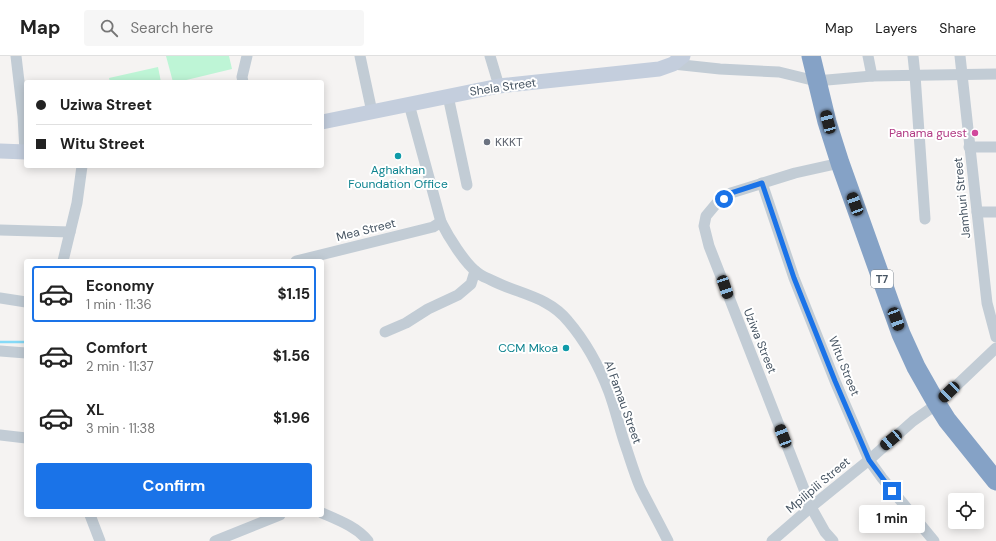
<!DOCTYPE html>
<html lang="en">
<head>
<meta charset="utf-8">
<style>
  body { margin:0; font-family:"DM Sans",sans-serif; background:#f6f6f6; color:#222; height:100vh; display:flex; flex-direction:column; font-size:15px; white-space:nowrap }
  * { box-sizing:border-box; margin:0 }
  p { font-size:13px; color:#767676 }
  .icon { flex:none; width:22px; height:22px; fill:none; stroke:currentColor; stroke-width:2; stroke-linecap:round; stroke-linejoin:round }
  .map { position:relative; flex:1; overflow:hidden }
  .panel { position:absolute; left:24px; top:203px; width:300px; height:258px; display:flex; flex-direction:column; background:#fff; border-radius:4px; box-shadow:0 2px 10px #0003 }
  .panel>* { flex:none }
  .hud { position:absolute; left:24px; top:24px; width:300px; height:88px; border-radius:4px; box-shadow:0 2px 10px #0003; display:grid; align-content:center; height:88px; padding:0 12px; background:#fff }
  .tools { position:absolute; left:948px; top:437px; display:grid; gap:8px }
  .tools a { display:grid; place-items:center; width:36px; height:36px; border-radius:4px; background:#fff; box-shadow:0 2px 10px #0003; font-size:20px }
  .end { position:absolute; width:18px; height:18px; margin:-9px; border:5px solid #1a73e8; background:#fff; box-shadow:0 0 0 2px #fff }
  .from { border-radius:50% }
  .bubble { position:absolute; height:28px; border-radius:4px; background:#fff; box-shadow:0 2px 10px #0003; font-size:13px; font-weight:700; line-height:28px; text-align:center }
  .car { position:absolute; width:12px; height:24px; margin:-12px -6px; border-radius:5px; box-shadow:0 0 3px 1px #0007; background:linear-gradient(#222 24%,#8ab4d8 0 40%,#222 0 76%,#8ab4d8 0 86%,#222 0) }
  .hud b { display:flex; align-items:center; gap:14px; height:38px; font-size:15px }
  .hud b+b { border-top:1px solid #e0e0e0 }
  .hud i { width:10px; height:10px; background:#222 }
  ul { padding:7px 0 0; list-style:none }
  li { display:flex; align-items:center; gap:12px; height:56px; margin:0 8px 6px; padding:0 4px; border:2px solid transparent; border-radius:4px }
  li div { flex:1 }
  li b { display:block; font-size:15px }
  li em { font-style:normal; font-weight:700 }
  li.current { border-color:#1a73e8 }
  li>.icon { width:36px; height:36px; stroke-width:1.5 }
  .action { display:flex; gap:8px; margin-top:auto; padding:8px 12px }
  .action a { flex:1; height:46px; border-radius:4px; background:#1a73e8; color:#fff; font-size:16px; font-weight:700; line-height:46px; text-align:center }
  header { display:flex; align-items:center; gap:24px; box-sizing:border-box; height:56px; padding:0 20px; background:#fff; border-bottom:1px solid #e0e0e0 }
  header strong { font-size:19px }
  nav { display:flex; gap:22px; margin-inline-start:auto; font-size:14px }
  .search { width:280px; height:36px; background:#f6f6f6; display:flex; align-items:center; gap:10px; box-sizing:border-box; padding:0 14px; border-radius:4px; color:#767676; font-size:15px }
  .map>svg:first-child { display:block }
  .green { fill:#bef5d6 }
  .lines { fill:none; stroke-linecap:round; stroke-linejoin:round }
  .stream { stroke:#86daf7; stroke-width:2.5 }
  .street { stroke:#c2ccd5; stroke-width:11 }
  .secondary { stroke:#c4cedd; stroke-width:15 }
  .highway { stroke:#85a2c6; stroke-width:19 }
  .route { stroke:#1a73e8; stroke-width:5 }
  .hotel-dot { fill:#d1479c; stroke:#fff; stroke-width:1.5 }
  .worship-dot { fill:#6b7280; stroke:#fff; stroke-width:1.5 }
  .culture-dot { fill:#0f9aa8; stroke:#fff; stroke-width:1.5 }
  .labels { text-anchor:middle; stroke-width:4; stroke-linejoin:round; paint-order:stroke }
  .shield { fill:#fff; stroke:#7e8892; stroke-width:1 }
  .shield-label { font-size:11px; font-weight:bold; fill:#475563 }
  .street-label { font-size:12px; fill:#475563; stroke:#fff }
  .hotel-label { font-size:12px; fill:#b23c85; stroke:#fff; text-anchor:end }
  .worship-label { font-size:12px; fill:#5b616d; stroke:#fff; text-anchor:start }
  .culture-label { font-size:12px; fill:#0d838f; stroke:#fff }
</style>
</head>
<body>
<header>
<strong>Map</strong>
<div class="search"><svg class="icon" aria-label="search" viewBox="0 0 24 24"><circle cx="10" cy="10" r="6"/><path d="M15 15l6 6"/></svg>Search here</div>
<nav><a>Map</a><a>Layers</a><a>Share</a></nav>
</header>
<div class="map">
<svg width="996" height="485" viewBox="0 0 996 485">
  <rect width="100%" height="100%" fill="#f5f3f2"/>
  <g class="green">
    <path d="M166,0H229L232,13L178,26H173Z"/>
    <path d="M158,11L161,26H110L109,22Z"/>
  </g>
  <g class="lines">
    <path class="stream" d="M0,286H26"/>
    <g class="street">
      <path d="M16,0L23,60L25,96"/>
      <path d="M360,0L372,56"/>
      <path d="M490,0L499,30"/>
      <path d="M868,0L872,20"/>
      <path d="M913,0L915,19L925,163"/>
      <path d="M960,0L987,247L996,281"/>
      <path d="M673,8L720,13L779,16L816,25L872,20L996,18"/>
      <path d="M243,26L242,21L247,0"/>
      <path d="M448,40L467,129"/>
      <path d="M409,48L441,166C448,180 465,208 478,217C481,220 487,222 491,224C518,238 548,240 568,265C586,286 599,310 609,336C616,355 620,375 627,394C631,406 635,419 640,431C649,449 659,467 668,485"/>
      <path d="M969,91H996"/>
      <path d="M762,127L794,222L835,325L869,404L882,422L934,485"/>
      <path d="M977,156H996"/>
      <path d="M0,174L70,176"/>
      <path d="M63,205L77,147L82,110"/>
      <path d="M296,205L433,171L441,166"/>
      <path d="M0,242L26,246"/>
      <path d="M385,276L406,267L428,253L458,239L471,228L475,215"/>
      <path d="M0,295L26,297"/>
      <path d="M0,379L26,382"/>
      <path d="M322,457C338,464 357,471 368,485"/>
      <path d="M90,459L100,485"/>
      <path d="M215,485L280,459"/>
      <path d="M772,485L811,451L869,404L913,365L937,348L996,292"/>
      <path d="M833,485L825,476L811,451L709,190L704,170L706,160L716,148L731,137L795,117L840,107"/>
    </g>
    <g class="secondary">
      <path d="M322,66L499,30L659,13L673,8L683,0"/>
      <path d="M0,95L26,96"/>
    </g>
    <path class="highway" d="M811,0L827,66L840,107L901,278L916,311L937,348L947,364L996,425"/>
  </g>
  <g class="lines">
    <path class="route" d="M724,143L731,137L762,127L794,222L835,325L869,404L892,435"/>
  </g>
  <circle class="hotel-dot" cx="975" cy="77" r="4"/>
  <circle class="worship-dot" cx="487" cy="86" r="4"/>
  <g class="culture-dot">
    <circle cx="398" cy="100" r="4"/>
    <circle cx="566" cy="292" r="4"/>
  </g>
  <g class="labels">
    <rect class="shield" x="871" y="214" width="22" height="18" rx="3"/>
    <g class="shield-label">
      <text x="882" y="227">T7</text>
    </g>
    <g class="street-label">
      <text transform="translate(503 31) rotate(-8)" y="4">Shela Street</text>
      <text transform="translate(962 142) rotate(-96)" y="4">Jamhuri Street</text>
      <text transform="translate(366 174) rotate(-14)" y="4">Mea Street</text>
      <text transform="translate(760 285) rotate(68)" y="4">Uziwa Street</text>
      <text transform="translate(844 310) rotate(68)" y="4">Witu Street</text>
      <text transform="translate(623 346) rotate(70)" y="4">Al Famau Street</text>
      <text transform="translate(818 429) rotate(-40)" y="4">Mpilipili Street</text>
    </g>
    <g class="hotel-label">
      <text x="967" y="81">Panama guest</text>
    </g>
    <g class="worship-label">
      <text x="495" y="90">KKKT</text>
    </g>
    <g class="culture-label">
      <text x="398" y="118">Aghakhan<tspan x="398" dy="14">Foundation Office</tspan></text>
      <text x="558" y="296" text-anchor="end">CCM Mkoa</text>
    </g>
  </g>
</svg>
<div class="tools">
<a><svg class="icon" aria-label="locate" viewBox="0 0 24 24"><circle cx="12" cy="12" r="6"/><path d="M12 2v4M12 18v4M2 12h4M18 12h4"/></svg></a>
</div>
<i class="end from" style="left:724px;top:143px"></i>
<i class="end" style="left:892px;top:435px"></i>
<div class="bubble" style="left:859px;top:449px;width:66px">1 min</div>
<i class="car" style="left:828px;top:66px;rotate:345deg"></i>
<i class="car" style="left:855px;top:148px;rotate:340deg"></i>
<i class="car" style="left:725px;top:231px;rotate:161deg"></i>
<i class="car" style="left:896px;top:263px;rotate:160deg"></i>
<i class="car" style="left:949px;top:336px;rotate:226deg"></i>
<i class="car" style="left:783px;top:380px;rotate:339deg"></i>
<i class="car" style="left:891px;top:384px;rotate:230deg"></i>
<div class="hud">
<b><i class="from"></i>Uziwa Street</b>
<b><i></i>Witu Street</b>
</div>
<section class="panel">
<ul>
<li class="current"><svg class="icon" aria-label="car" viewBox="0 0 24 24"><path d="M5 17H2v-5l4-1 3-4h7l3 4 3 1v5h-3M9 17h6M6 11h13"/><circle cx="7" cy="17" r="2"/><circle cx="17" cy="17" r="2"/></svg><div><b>Economy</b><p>1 min · 11:36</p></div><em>$1.15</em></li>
<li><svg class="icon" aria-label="car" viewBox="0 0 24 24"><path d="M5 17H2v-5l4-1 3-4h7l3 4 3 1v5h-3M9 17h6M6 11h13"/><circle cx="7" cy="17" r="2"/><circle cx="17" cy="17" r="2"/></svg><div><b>Comfort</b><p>2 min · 11:37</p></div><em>$1.56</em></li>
<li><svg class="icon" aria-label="car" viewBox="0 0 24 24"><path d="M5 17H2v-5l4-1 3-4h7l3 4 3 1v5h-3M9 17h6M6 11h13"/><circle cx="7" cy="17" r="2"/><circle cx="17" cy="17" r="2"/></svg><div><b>XL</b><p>3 min · 11:38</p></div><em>$1.96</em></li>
</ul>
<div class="action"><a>Confirm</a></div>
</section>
</div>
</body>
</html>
